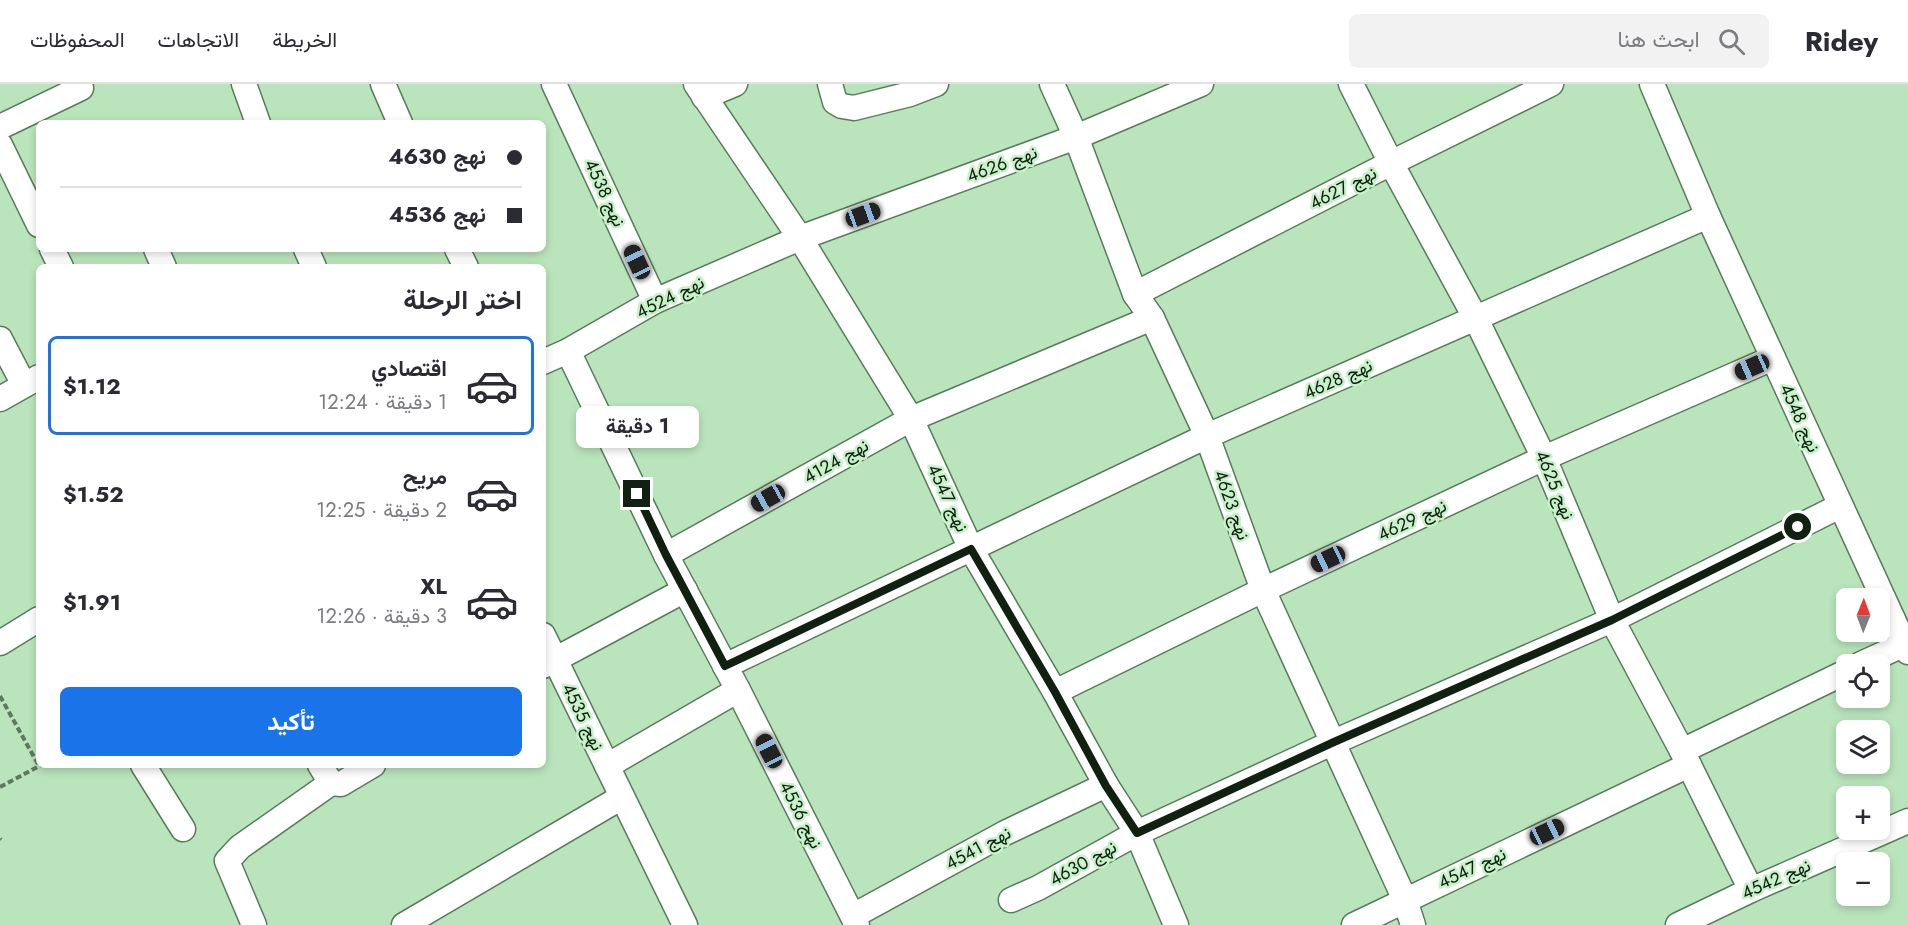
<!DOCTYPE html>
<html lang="ar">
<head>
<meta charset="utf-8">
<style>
  body { margin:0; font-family:Jost,Vazirmatn,sans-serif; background:#f2f2f3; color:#2b2b33; direction:rtl; height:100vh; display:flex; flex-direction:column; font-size:22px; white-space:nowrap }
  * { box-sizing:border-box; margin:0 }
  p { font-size:20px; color:#7c7c81 }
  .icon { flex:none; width:33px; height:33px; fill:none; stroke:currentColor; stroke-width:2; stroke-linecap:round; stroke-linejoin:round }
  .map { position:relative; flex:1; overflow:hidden; direction:ltr }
  .sheet { position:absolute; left:36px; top:180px; width:510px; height:504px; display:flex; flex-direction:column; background:#fff; border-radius:9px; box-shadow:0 3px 9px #0003; direction:rtl }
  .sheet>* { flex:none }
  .top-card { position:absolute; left:36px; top:36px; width:510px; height:132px; border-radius:9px; box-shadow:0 3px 9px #0003; direction:rtl; display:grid; align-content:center; height:132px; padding:0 24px; background:#fff }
  .needle { width:39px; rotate:1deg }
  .controls { position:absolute; left:1836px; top:504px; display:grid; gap:12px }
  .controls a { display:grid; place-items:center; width:54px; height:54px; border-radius:9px; background:#fff; box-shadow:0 3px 9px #0003; font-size:30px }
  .end { position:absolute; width:27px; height:27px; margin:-14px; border:8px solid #102011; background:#fff; box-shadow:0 0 0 3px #fff }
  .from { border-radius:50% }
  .bubble { position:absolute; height:42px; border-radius:9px; background:#fff; box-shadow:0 3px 9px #0003; font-size:20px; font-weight:700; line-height:42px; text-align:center; direction:rtl }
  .car { position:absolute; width:18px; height:36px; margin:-18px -9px; border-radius:8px; box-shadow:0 0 4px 2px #0007; background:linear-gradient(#222 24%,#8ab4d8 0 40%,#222 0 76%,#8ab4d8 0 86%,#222 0) }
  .top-card b { display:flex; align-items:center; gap:21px; height:57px; font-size:22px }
  .top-card b+b { border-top:2px solid #e1e1e2 }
  .top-card i { width:15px; height:15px; background:#2b2b33 }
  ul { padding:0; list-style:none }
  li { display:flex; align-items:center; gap:18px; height:99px; margin:0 12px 9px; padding:0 12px; border:3px solid transparent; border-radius:9px }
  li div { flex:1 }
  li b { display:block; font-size:22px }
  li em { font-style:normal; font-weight:700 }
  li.current { border-color:#1a73e8 }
  li>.icon { width:54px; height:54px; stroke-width:1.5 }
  h2 { padding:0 24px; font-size:27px; line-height:72px }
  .primary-button { display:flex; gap:12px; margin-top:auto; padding:12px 24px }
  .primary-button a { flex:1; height:69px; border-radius:9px; background:#1a73e8; color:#fff; font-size:24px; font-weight:700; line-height:69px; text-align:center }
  header { display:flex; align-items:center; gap:36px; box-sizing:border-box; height:84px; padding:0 30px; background:#fff; border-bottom:2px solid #e1e1e2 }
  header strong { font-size:28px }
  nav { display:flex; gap:33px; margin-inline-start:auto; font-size:21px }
  .search { width:420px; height:54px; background:#f2f2f3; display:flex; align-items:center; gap:15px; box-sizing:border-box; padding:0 21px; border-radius:9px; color:#7c7c81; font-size:22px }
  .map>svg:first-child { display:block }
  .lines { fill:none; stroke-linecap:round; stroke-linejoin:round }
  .street-casing { stroke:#567d58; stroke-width:27 }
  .path { stroke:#5d795f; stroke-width:4; stroke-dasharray:6 3; stroke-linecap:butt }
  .street { stroke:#fff; stroke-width:24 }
  .route { stroke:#102011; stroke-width:8 }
  .labels { text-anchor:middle; stroke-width:5; stroke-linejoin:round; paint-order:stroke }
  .street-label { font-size:18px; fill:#102011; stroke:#c7f2c9 }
</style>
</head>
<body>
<header>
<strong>Ridey</strong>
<div class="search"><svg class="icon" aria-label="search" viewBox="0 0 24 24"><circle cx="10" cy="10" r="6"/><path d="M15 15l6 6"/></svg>ابحث هنا</div>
<nav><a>الخريطة</a><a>الاتجاهات</a><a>المحفوظات</a></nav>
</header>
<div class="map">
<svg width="1908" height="841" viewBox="0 0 1908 841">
  <rect width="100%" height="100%" fill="#bae5bc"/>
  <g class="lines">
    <defs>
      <g id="street">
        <path d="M244,0L258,39"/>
        <path d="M383,0L400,39"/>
        <path d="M554,0L655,217"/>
        <path d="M696,0L800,154L911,335L971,465L1055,608L1106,701L1137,749L1176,841"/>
        <path d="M830,0L835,18L842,22L854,24L910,10L936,0"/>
        <path d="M1052,0L1076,53L1135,210L1152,234L1207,352L1263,506L1405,816L1413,841"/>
        <path d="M1351,0L1391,79L1476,235L1544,374L1612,536L1682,667L1751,806"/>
        <path d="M1652,0L1708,132L1908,568"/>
        <path d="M704,13L735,0"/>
        <path d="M0,43L81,4"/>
        <path d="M0,61L39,141"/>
        <path d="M52,165L61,183"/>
        <path d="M156,165L164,183"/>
        <path d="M306,165L314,183"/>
        <path d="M457,165L466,183"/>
        <path d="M1135,210L1391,79L1551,0"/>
        <path d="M0,255L24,301"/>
        <path d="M568,267L666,471L738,606L857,841"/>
        <path d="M543,278L568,267L655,217L800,154L1076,53L1201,0"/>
        <path d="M0,315L39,293"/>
        <path d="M666,471L911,335L1152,234"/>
        <path d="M543,551L685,841"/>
        <path d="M0,559L39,535"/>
        <path d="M1861,580L1905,560"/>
        <path d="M543,582L685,506"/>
        <path d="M725,582L1207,352L1708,132"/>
        <path d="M1055,608L1263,506L1544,374L1773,274"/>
        <path d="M1682,667L1846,588"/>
        <path d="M143,681L183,745"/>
        <path d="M320,681L331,699L341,700L373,681"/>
        <path d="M607,682L738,606"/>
        <path d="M1011,816L1038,804L1137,749L1334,658L1612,536L1840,422"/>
        <path d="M853,832L1005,749L1106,701"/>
        <path d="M254,841L227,777L240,763L331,699"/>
        <path d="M404,841L622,713"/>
        <path d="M1354,841L1689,681"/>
        <path d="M1678,841L1751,806L1908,737"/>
      </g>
    </defs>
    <use href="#street" class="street-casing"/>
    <g class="path">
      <path d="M0,612L39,682"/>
      <path d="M0,703L41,681"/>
      <path d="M0,755L1,756"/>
    </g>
    <use href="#street" class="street"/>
  </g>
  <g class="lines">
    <path class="route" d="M637,410L666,471L725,582L971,465L1055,608L1106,702L1137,749L1334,658L1612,536L1798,443"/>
  </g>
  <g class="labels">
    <g class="street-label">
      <text transform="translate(1002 80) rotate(-20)" y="6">نهج 4626</text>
      <text transform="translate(1343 104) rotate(-27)" y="6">نهج 4627</text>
      <text transform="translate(605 109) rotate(65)" y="6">نهج 4538</text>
      <text transform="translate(670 213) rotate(-26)" y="6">نهج 4524</text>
      <text transform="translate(1338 295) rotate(-24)" y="6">نهج 4628</text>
      <text transform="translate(1800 334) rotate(66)" y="6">نهج 4548</text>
      <text transform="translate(836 377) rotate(-29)" y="6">نهج 4124</text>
      <text transform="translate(1555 401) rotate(67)" y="6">نهج 4625</text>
      <text transform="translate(948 414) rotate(65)" y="6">نهج 4547</text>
      <text transform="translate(1232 421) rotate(70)" y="6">نهج 4623</text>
      <text transform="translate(1412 436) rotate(-25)" y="6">نهج 4629</text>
      <text transform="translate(583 633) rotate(64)" y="6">نهج 4535</text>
      <text transform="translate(801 731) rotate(63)" y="6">نهج 4536</text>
      <text transform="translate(978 764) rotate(-28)" y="6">نهج 4541</text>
      <text transform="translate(1083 779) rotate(-29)" y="6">نهج 4630</text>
      <text transform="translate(1472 784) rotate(-25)" y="6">نهج 4547</text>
      <text transform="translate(1776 795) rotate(-24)" y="6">نهج 4542</text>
    </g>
  </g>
</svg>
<div class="controls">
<a><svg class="needle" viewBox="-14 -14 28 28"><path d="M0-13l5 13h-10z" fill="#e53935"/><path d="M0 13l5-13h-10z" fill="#7c7c81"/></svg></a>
<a><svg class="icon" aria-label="locate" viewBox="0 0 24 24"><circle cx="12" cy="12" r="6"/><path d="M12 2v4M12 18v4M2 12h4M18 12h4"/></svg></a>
<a><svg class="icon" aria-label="layers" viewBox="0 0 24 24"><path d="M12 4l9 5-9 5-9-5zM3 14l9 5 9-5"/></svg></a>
<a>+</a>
<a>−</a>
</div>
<i class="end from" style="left:1798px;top:443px"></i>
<i class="end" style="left:637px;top:410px"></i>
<div class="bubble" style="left:576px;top:322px;width:123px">1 دقيقة</div>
<i class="car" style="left:863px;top:131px;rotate:70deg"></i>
<i class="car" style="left:637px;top:178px;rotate:335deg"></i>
<i class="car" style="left:1752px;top:283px;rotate:246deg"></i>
<i class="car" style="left:768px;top:414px;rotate:241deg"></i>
<i class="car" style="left:1328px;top:475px;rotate:245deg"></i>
<i class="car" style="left:769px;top:667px;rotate:333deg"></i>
<i class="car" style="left:1547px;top:748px;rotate:65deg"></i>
<div class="top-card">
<b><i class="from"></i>نهج 4630</b>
<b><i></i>نهج 4536</b>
</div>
<section class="sheet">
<h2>اختر الرحلة</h2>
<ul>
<li class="current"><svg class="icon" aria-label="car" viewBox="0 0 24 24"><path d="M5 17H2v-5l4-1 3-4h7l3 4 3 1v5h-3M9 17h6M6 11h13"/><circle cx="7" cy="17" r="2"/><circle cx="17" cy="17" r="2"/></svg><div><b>اقتصادي</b><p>1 دقيقة · 12:24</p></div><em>$1.12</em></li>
<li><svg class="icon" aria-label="car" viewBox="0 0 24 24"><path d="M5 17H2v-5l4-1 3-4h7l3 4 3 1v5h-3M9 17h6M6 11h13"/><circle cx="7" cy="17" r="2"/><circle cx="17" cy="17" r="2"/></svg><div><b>مريح</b><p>2 دقيقة · 12:25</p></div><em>$1.52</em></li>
<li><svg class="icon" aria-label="car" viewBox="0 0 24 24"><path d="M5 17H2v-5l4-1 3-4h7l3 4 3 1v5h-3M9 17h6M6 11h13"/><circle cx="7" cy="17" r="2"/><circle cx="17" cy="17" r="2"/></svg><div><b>XL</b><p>3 دقيقة · 12:26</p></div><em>$1.91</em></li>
</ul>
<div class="primary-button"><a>تأكيد</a></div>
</section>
</div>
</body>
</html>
